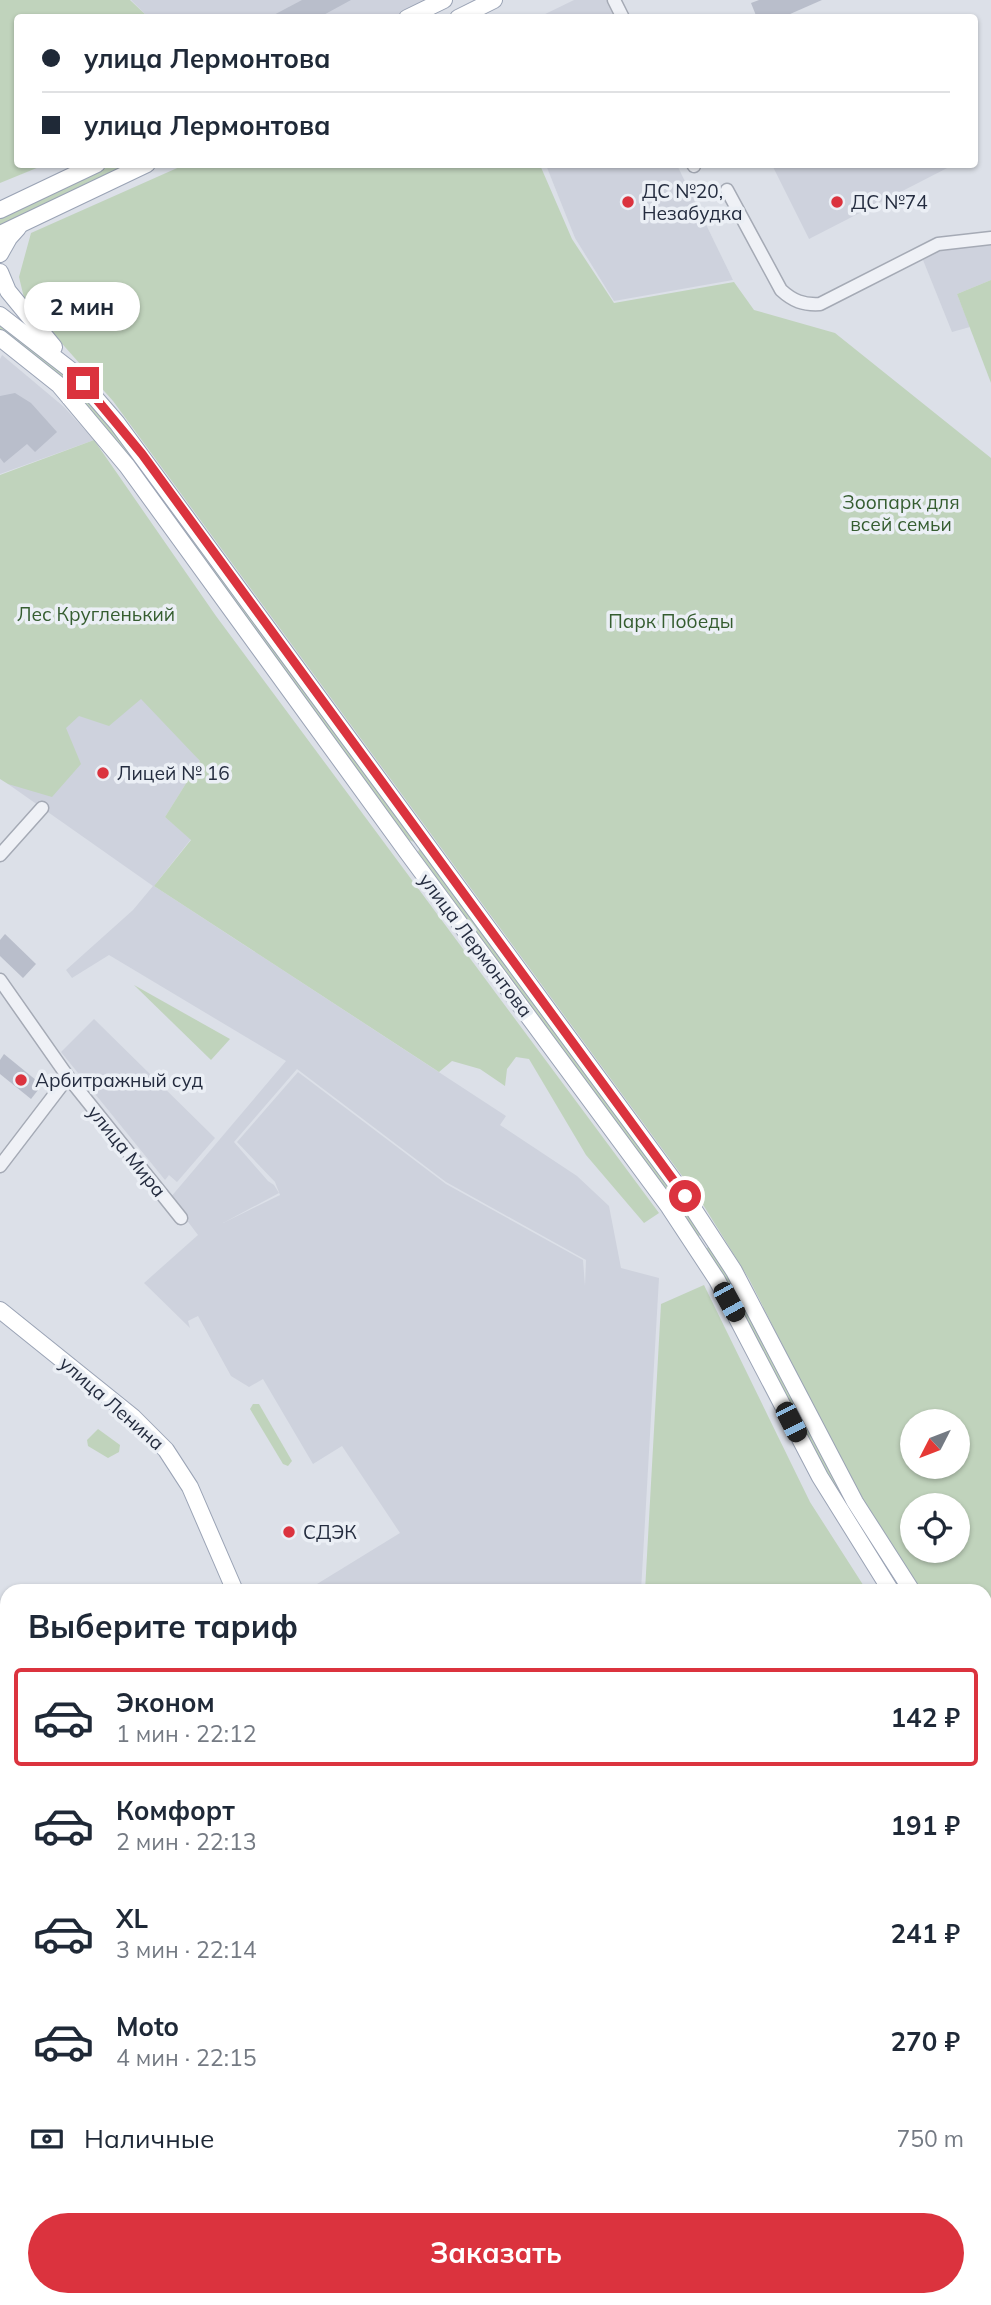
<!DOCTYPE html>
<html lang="ru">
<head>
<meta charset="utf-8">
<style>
  body { margin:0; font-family:Mulish,sans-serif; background:#f2f2f3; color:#1f2937; height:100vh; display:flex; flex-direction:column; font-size:26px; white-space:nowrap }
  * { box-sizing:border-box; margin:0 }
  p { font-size:23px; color:#747a83 }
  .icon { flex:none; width:38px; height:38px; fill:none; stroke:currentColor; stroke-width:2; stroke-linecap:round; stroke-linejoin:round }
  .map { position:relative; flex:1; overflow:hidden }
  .side { position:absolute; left:0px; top:1584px; width:992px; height:723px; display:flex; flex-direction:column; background:#fff; border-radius:21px 21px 0 0; box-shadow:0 2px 5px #0004 }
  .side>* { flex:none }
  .guide { position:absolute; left:14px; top:14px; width:964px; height:154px; border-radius:7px; box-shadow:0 2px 5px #0004; display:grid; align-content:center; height:154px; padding:0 28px; background:#fff }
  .needle { width:46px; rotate:228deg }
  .controls { position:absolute; left:900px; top:1409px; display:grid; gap:14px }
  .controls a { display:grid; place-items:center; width:70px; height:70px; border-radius:50%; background:#fff; box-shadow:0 2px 5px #0004; font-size:35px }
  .end { position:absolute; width:32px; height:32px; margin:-16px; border:9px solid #db333e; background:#fff; box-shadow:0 0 0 4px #fff }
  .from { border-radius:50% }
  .bubble { position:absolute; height:49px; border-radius:24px; background:#fff; box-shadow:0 2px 5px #0004; font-size:23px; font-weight:700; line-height:49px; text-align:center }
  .car { position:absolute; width:21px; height:42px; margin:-21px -10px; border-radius:9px; box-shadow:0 0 5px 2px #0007; background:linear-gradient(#222 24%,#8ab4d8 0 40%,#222 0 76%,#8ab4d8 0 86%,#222 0) }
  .guide b { display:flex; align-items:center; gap:24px; height:66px; font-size:26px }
  .guide b+b { border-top:2px solid #e0e1e3 }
  .guide i { width:18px; height:18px; background:#1f2937 }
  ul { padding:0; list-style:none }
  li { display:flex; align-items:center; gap:21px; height:98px; margin:0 14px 10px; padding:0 14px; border:4px solid transparent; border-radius:7px }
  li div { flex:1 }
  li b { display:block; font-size:26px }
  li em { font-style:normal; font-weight:700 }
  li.selected { border-color:#db333e }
  li>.icon { width:63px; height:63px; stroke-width:1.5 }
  h2 { padding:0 28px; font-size:32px; line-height:84px }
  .pay { display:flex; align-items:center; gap:18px; height:77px; padding:0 28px; font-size:26px }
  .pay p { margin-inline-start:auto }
  .button { display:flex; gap:14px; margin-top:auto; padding:14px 28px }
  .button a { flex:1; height:80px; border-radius:42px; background:#db333e; color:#fff; font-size:28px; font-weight:700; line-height:80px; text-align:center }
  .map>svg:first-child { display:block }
  .built { fill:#ced2dd; fill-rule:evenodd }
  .green { fill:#c0d3bc; fill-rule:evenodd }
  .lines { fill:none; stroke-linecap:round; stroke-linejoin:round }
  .stream { stroke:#93aacc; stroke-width:2.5 }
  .building { fill:#b9becb }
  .minor-casing { stroke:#a5aab5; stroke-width:15 }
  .major-casing { stroke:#9aa3b5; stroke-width:18 }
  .minor { stroke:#eff1f6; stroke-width:12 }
  .major { stroke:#fff; stroke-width:16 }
  .route { stroke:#db333e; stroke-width:9 }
  .poi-dot { fill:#db333e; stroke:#ebeff5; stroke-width:2.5 }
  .labels { text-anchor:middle; stroke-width:7; stroke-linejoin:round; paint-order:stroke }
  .poi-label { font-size:19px; fill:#242c3f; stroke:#ebeff5; text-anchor:start }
  .park-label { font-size:19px; fill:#355d30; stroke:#ebeff5 }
  .street-label { font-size:19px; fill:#242c3f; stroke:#ebeff5 }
</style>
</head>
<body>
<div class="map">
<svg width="991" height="2305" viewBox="0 0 991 2305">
  <rect width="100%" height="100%" fill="#dce0e8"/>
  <g class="built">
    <path d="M131,0H437L397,18L148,17Z"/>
    <path d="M574,0H607L616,17L537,18Z"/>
    <path d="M955,164L809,239L772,165V164Z"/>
    <path d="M546,165H677L733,280L614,301L575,238Z"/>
    <path d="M991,243V280L957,294L970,327L952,332L923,260L944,248Z"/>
    <path d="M2,355L64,407L94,440L0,474V359Z"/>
    <path d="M114,660L200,761L165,817L191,839L154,886L506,1116L500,1125L577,1176L609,1206L621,1268L659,1278L641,1591H320L317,1584L400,1533L342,1446L313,1464L263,1379L249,1387L231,1376L198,1316L188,1321L190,1328L144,1283L198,1235L170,1198L286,1061L109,955L72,978L66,970L133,910L153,886L8,784L38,721ZM297,1069L446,1182L586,1260L585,1286L583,1260L446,1184L298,1072L237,1142L275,1182L280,1195L223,1223L279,1193L274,1185L268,1181L234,1142Z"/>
    <path d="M94,1019L215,1138L177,1182L169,1175L165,1180L61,1052Z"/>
    <path d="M361,2300H482L485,2305H364Z"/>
    <path d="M800,2300H958L953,2305H801Z"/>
  </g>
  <g class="green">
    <path d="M0,0H130L148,17L18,18V164L44,165L0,183Z"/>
    <path d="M112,165H128L0,225V218Z"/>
    <path d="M184,165H540L572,239L614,303L734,282L754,310L835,333L991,458V1697L985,1688V1591H921L859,1496L749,1279L702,1203L113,401L25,302L19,277L31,233ZM912,1421H957V1466H912ZM912,1505H957V1550H912Z"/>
    <path d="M991,280V383L957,294Z"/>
    <path d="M0,324L67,377L112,427L414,842L409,840L108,430L64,380L0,331Z"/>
    <path d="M94,440L216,616L659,1213L644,1223L586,1155L529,1059L516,1057L507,1069L505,1086L480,1069L452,1061L439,1072L154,886L191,840L165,817L200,761L141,699L109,726L79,716L66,728L81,764L52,797L8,784L0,779V475Z"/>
    <path d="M420,848L679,1201L702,1235L698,1236L418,852Z"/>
    <path d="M134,985L230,1039L211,1060Z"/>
    <path d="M709,1246L729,1274L846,1503H843C795,1419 756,1331 706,1249Z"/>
    <path d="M704,1285L810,1502L867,1591H645L661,1304Z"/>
    <path d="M253,1404H259L292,1461L288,1466L283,1464L250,1409Z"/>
    <path d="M98,1429L120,1445L119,1452L108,1458L88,1446L87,1440Z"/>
    <path d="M985,1774L991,1783V1859L985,1858Z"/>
    <path d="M991,1940V2182L985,2177V1945Z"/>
    <path d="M7,2088V2300H240L238,2305H0V2110L6,2101L3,2097Z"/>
  </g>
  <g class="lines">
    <path class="stream" d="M0,2209L7,2205"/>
  </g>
  <g class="building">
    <path d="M302,0H351L318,18H268Z"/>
    <path d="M759,0H822L781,18H757L751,3Z"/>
    <path d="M15,393L31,403L57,432L35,452L27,444L4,463L0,458V396Z"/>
    <path d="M5,934L36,964L23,978L0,956V940Z"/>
    <path d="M4,1054L42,1085L31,1099L0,1074V1060Z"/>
  </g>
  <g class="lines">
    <defs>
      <g id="minor">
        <path d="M614,0L623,18"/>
        <path d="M693,164L694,166"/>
        <path d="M727,190L781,290C793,301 803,305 820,304L938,244L991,238"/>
        <path d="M0,855L42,808"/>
        <path d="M0,980L68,1077L181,1218"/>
        <path d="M0,1166L68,1077"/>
        <path d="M285,2305L288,2300"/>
      </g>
      <g id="major">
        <path d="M407,18L444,0"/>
        <path d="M458,18L494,0"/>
        <path d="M0,210L97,164"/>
        <path d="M0,234L147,164"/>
        <path d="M0,254L9,238L18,228"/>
        <path d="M0,272L8,291L54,347"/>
        <path d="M0,315L72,371L117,423L685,1196L734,1271L855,1502L912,1591"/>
        <path d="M0,338L59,385L127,466L407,852L669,1207L717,1280L820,1477L891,1591"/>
        <path d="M0,1310L133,1417L166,1450L190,1487L235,1591"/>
        <path d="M985,1705L991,1714"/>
        <path d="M985,1737L991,1746"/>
        <path d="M521,2300L523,2305"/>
        <path d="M541,2300L543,2305"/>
      </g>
    </defs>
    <use href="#minor" class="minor-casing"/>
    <use href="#major" class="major-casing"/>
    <use href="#minor" class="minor"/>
    <use href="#major" class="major"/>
  </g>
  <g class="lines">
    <path class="route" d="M83,383L142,454L685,1196"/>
  </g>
  <g class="poi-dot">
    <circle cx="628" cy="202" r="7"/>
    <circle cx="837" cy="202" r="7"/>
    <circle cx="103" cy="773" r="7"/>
    <circle cx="21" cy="1080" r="7"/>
    <circle cx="289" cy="1532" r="7"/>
  </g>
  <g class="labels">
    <g class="poi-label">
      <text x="642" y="198">ДС №20,<tspan x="642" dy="22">Незабудка</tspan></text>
      <text x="851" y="209">ДС №74</text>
      <text x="117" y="780">Лицей № 16</text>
      <text x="35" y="1087">Арбитражный суд</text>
      <text x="303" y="1539">СДЭК</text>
    </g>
    <g class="park-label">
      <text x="901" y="509">Зоопарк для<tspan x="901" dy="22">всей семьи</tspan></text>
      <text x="96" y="621">Лес Кругленький</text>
      <text x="671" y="628">Парк Победы</text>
    </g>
    <g class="street-label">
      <text transform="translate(476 945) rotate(53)" y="7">улица Лермонтова</text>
      <text transform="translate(127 1151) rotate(51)" y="7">улица Мира</text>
      <text transform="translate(112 1403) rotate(41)" y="7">улица Ленина</text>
    </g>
  </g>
</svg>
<div class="controls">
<a><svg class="needle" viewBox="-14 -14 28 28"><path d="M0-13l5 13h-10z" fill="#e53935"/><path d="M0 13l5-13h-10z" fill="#747a83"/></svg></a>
<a><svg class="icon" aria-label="locate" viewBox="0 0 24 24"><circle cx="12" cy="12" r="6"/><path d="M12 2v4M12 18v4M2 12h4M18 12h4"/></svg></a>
</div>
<i class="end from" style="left:685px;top:1196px"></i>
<i class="end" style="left:83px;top:383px"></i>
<div class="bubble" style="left:24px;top:282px;width:116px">2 мин</div>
<i class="car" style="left:729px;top:1302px;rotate:151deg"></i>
<i class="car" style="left:791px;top:1422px;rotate:153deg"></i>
<div class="guide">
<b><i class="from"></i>улица Лермонтова</b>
<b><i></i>улица Лермонтова</b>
</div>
<section class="side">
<h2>Выберите тариф</h2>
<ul>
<li class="selected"><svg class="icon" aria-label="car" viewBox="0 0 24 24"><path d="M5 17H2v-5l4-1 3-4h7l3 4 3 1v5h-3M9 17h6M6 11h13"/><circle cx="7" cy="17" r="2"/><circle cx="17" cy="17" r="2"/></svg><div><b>Эконом</b><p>1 мин · 22:12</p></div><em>142 ₽</em></li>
<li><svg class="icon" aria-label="car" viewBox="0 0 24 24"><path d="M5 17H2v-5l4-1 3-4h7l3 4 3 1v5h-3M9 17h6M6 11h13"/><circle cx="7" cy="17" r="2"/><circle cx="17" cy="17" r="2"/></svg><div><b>Комфорт</b><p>2 мин · 22:13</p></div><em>191 ₽</em></li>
<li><svg class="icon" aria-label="car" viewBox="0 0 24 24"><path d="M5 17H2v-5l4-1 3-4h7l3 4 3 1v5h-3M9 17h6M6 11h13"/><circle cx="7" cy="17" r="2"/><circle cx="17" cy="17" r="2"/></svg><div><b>XL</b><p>3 мин · 22:14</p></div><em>241 ₽</em></li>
<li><svg class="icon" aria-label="car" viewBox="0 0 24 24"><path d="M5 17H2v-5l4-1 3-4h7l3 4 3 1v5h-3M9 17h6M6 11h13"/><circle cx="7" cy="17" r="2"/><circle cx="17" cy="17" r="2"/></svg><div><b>Moto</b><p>4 мин · 22:15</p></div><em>270 ₽</em></li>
</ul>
<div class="pay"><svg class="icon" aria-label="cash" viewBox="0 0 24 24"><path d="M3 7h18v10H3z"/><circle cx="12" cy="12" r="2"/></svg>Наличные<p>750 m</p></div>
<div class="button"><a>Заказать</a></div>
</section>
</div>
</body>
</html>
